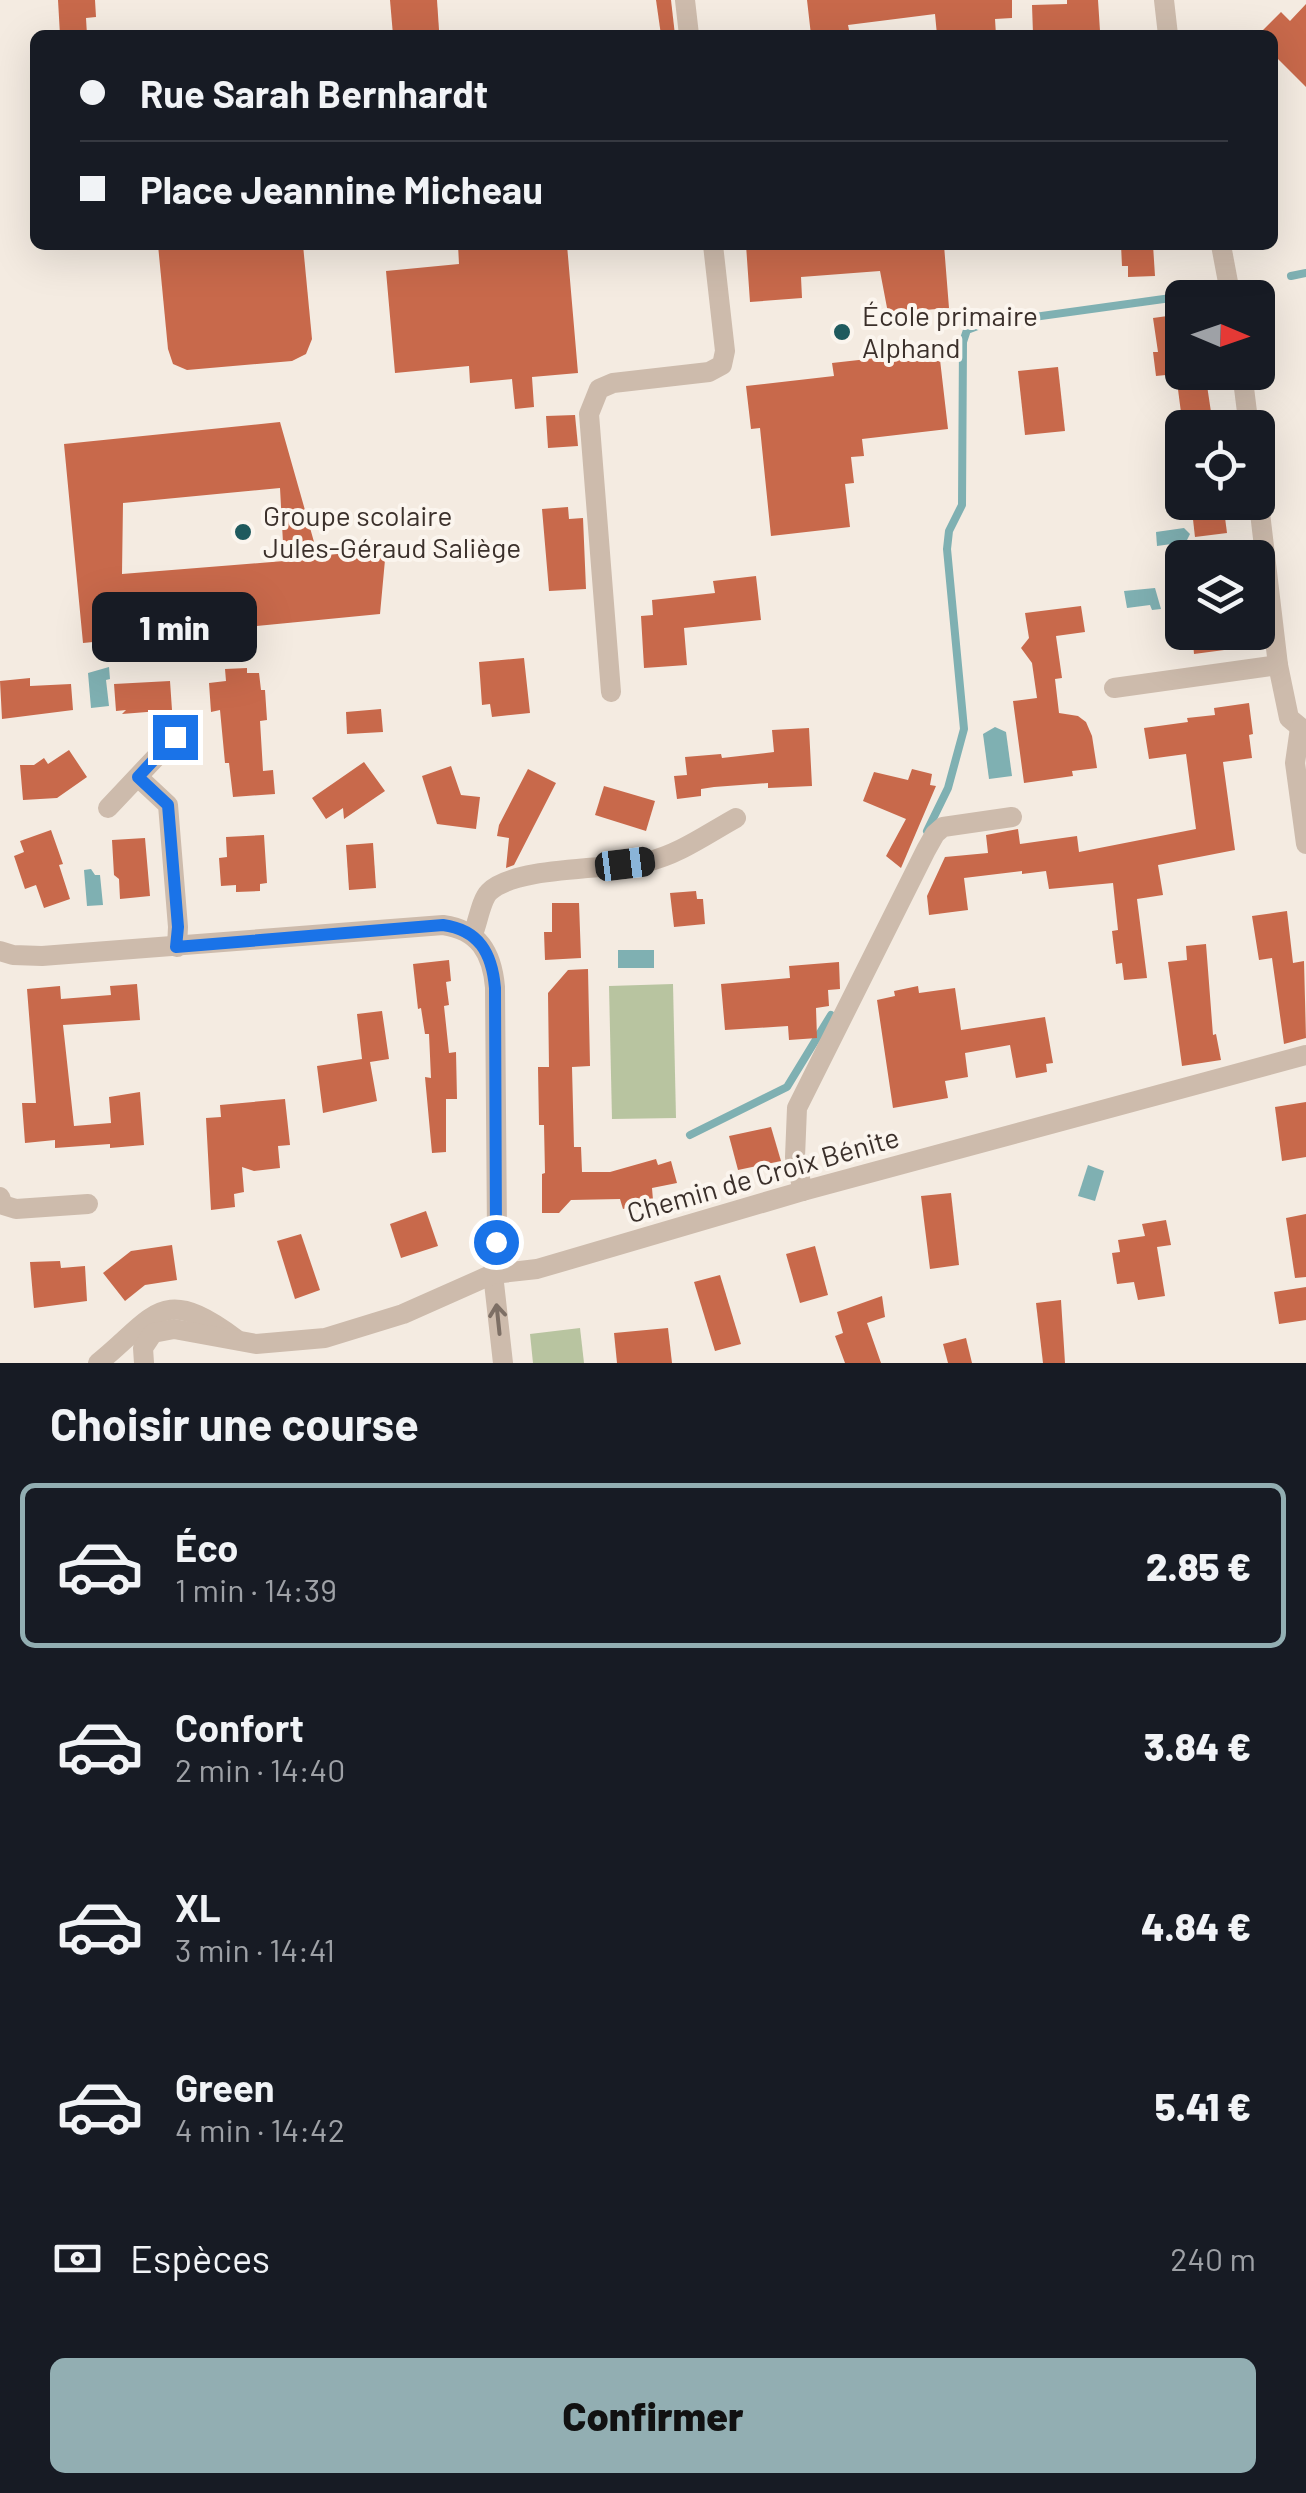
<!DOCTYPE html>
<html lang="fr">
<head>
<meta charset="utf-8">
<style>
  body { margin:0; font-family:Barlow,sans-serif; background:#242831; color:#f1f3f6; height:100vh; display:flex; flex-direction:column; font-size:38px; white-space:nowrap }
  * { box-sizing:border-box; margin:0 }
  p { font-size:32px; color:#9ea1a6 }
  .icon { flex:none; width:55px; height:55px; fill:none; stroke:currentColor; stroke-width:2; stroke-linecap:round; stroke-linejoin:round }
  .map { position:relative; height:1363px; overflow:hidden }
  .side { display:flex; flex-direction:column; background:#171b24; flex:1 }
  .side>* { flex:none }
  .hud { position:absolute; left:30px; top:30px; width:1248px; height:220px; border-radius:15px; box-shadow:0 10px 40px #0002; display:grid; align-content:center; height:220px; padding:0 50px; background:#171b24 }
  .needle { width:65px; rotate:92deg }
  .buttons { position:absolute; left:1165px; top:280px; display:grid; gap:20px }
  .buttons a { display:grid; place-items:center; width:110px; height:110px; border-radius:15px; background:#171b24; box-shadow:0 10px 40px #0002; font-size:50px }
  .end { position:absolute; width:45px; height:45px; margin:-22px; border:12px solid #1a73e8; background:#fff; box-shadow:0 0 0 5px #fff }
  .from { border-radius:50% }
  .bubble { position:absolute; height:70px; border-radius:15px; background:#171b24; box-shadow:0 10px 40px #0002; font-size:32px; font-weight:800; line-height:70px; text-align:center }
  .car { position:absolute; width:30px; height:60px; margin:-30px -15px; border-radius:12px; box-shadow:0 0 8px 2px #0007; background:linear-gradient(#222 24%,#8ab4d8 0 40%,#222 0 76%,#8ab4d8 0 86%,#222 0) }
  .hud b { display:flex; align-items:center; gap:35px; height:95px; font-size:38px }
  .hud b+b { border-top:2px solid #363941 }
  .hud i { width:25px; height:25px; background:#f1f3f6 }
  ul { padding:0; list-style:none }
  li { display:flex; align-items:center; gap:30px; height:165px; margin:0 20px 15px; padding:0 30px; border:5px solid transparent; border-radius:15px }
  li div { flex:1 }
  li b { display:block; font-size:38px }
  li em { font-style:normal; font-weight:800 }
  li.selected { border-color:#92aeb2 }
  li>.icon { width:90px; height:90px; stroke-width:1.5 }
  h2 { padding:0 50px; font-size:45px; line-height:120px }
  .pay { display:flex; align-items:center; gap:25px; height:110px; padding:0 50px; font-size:38px }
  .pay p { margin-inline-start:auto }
  .action { display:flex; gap:20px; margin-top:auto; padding:20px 50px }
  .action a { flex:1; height:115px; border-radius:15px; background:#92aeb2; color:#111; font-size:40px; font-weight:800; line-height:115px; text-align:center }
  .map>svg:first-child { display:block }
  .green { fill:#b8c4a0 }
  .water { fill:#7fb0b2 }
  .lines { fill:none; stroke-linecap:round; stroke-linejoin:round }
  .stream { stroke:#7fb0b2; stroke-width:8 }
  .building { fill:#c8694b; fill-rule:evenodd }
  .minor { stroke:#cdbbac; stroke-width:20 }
  .oneway { stroke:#7d6f65 }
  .route { stroke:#1a73e8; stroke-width:12 }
  .poi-dot { fill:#1f5a5e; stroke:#fbf5ee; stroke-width:4 }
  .labels { text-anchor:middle; stroke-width:8; stroke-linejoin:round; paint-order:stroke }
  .poi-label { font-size:28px; fill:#3b302b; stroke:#fbf5ee; text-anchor:start }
  .street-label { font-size:28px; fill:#3b302b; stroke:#fbf5ee }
</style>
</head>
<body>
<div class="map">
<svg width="1306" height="1363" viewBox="0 0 1306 1363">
  <rect width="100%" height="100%" fill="#f4ebe1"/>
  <g class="green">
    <path d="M673,984L676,1118L612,1119L609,986Z"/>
    <path d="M580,1328L584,1363H533L530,1334Z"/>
  </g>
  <g class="water">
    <path d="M1184,528L1190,534L1186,542L1157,546L1156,532Z"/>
    <path d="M1155,588L1161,609L1152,610L1150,605L1127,608L1124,591Z"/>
    <path d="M109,667L110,679L106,680L109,706L91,708L88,673Z"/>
    <path d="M995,727L1006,732L1012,776L989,779L983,734Z"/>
    <path d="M91,869L95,875H100L103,905L87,906L84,870Z"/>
    <rect x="618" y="950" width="36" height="18"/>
    <path d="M1088,1165L1104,1171L1095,1201L1078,1196Z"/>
  </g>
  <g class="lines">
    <g class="stream">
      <path d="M1291,276L1306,273"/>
      <path d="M927,831L948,788L964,729L947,549L949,531L962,505L963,342L967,330L983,324L1207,293"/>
      <path d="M690,1135L787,1087L831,1015"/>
    </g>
  </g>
  <g class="building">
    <path d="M58,0H95L96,17L86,18L87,35H60Z"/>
    <path d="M390,0H437L439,30L393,35Z"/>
    <path d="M656,0H671L675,35H661Z"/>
    <path d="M807,0H1012V18L995,19L996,35H937L935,14L848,25L850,35H811Z"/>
    <path d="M1067,0H1098L1100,31L1033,34L1032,5L1067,4Z"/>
    <path d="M1306,4V87L1272,53V35H1258L1281,12L1290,21Z"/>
    <path d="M158,245H303L312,339L306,354L292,361L187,370L173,364L168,349Z"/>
    <path d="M458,245H567L578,373L532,377L534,407L515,409L512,379L470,383L469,366L395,373L386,271L459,264Z"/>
    <path d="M746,245H944L949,308L888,313L880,271L801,277L802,298L750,302Z"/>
    <path d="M1121,245H1153L1155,276L1128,277V266H1122Z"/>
    <path d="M1182,314V372H1205L1211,412L1216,416L1212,421L1213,428H1183L1176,374L1156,376L1153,352H1158L1153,318Z"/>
    <path d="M939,351L948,429L862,439L864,456L851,457L854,483L845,484L850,527L771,536L760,428L751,429L746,386L834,376L832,363Z"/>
    <path d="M1058,367L1065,431L1025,435L1018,371Z"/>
    <path d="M575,415L578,446L548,448L546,416Z"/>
    <path d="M280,422L318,556L386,549L380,614L83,643L64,444ZM280,488L284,561L122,574L123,503Z"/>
    <path d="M1191,502H1223L1227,533L1195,537Z"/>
    <path d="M568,507L569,519L583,518L586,589L549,591L542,509Z"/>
    <path d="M756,576L761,620L684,628L687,665L644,668L641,616L653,615L652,600L715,593L713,581Z"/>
    <path d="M1081,606L1085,632L1056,636L1062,678L1055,679L1059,713L1078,716L1086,722L1092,736L1097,768L1072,771L1073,776L1024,783L1013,701L1037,698L1032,663L1021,648L1029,638L1025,613Z"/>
    <path d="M1192,632H1260L1262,645L1194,654Z"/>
    <path d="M524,658L530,713L492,717L490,704L482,705L479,662Z"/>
    <path d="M247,668V673H259L261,690H265L267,720L260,721L263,771L273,770L275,794L233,797L229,763H225L220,710L211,712L209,683L226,681L225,669Z"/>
    <path d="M30,678V686L71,684L73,710L2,719L0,681Z"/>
    <path d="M170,681L172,710L122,714L126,710L116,711L114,684Z"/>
    <path d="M1249,703L1253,734L1249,735L1252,758L1223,762L1235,850L1158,865L1163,895L1137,899L1147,978L1124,980L1122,963L1116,964L1112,931L1118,930L1113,883L1049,889L1046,871L1022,874V871L964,878L968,910L929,915L927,896L945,857L988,853L986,835L1018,829L1020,844L1077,836L1079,852L1196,829L1186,754L1149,759L1144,728L1188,722L1187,718L1215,715L1214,708Z"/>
    <path d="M381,709L383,732L347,734L346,712Z"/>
    <path d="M809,728L812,786L768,788V783L714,787L701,789V796L677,799L674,776L687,775L685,757L721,754L722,758L774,752L772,730Z"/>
    <path d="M69,750L87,777L57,798L23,800L20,765H34L44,758L48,764Z"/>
    <path d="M364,762L385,791L344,819L343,808L326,819L312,798Z"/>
    <path d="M451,766L461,795L480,797L476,829L437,824L422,776Z"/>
    <path d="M528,769L556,783L514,865L506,868L509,838L497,836L499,825Z"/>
    <path d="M912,769L932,774L930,785L936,786L901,868L886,856L906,819L863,801L874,772L908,780Z"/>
    <path d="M604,786L655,801L646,831L595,815Z"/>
    <path d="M51,830L63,864L59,865L70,899L44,908L36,885L25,889L14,856L24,852L20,841Z"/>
    <path d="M264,835L267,883L260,884V891L236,892V885L221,886L219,858L227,857L226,837Z"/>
    <path d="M145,838L150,896L120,899L119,879L114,875L112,840Z"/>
    <path d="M373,843L376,888L349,890L346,845Z"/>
    <path d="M696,891L697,899H703L705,924L674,927L670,893Z"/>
    <path d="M552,903H579L581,958L545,960L544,932H552Z"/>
    <path d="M1287,911L1293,963L1304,961L1306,1038L1284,1044L1272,958L1259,960L1252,916Z"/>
    <path d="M1206,944L1213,1035L1216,1034L1221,1060L1182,1066L1168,962L1187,960L1186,946Z"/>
    <path d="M449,960L451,981L446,982L449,1005L444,1006L449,1053L456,1052L457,1099H446V1152L432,1153L425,1077L431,1078L429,1034H425L421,1008L418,1009L413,964Z"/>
    <path d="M839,962L840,989L828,990L829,1006L816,1008L817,1038L789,1040L788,1026L725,1030L721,984L790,978L789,966Z"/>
    <path d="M588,969L590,1066L572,1067L574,1147H581L582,1172H610L656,1159L658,1165L671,1161L677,1183L652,1188L653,1200L623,1209L620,1199L571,1200L559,1213H542V1174L545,1173L544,1125H539L538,1067H549L548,993L568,970Z"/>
    <path d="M137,984L140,1020L63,1025L74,1126L111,1123L109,1097L140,1092L144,1145L110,1148V1144L55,1148V1140L25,1143L22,1103H36L27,989L60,986L61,999L111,995L110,986Z"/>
    <path d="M918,986L919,993L955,988L961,1030L1045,1017L1053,1063L1046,1064L1047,1072L1016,1078L1010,1045L965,1053L968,1077L945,1081L948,1098L893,1108L877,1000L895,996L894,991Z"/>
    <path d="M382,1011L389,1059L370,1062L377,1101L323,1113L317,1066L362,1059L357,1014Z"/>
    <path d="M285,1099L290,1145L278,1146L280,1168L254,1171L242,1167L244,1192L234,1194L235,1207L211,1210L206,1118L221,1117L220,1105Z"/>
    <path d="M1306,1102V1157L1282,1161L1275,1107Z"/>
    <path d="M771,1127L781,1161L738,1170L729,1136Z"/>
    <path d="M951,1193L959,1265L930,1269L921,1196Z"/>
    <path d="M426,1211L438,1246L401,1258L390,1224Z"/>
    <path d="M1306,1214V1277L1295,1278L1286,1218Z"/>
    <path d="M1166,1220L1171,1245L1157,1247L1165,1296L1138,1300L1134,1282L1117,1284L1112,1253L1120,1252L1118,1240L1145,1236L1142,1224Z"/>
    <path d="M301,1234L320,1290L295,1299L277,1241Z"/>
    <path d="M172,1245L177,1280L145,1285L125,1301L103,1273L131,1251Z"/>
    <path d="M815,1246L828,1295L800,1303L786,1254Z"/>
    <path d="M60,1261L61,1268L85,1266L87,1301L34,1308L30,1262Z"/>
    <path d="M720,1275L741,1344L715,1351L694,1282Z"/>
    <path d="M1306,1287V1320L1279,1324L1274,1292Z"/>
    <path d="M882,1296L885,1317L867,1323L881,1363H845L835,1336L843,1333L837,1312Z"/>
    <path d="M1061,1300L1065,1363H1043L1036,1303Z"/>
    <path d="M668,1328L672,1363H617L614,1333Z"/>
    <path d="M966,1338L972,1363H948L943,1344Z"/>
  </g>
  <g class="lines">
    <g class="minor">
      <path d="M685,0L689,35"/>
      <path d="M1164,0L1168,35"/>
      <path d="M1221,245L1231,298"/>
      <path d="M1242,372L1249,428"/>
      <path d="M1258,496L1278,665L1289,718L1306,732"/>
      <path d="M1114,688L1278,665"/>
      <path d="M611,692L589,414L599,389L613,383L709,372L722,365L725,351L713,245"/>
      <path d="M1300,728L1295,763L1306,844"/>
      <path d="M138,777L168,805L178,927L177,947"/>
      <path d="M108,808L175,737"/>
      <path d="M473,934C478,922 481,900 489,892C515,866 609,870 646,862C678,855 707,834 736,818"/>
      <path d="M0,951L13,955L42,956L443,925C479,930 492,953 495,987L497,1235L493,1274L503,1363"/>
      <path d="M803,1191L795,1157L797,1108L926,850L935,834L943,827L1012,817"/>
      <path d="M0,1197L3,1205L16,1209L88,1204"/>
      <path d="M98,1363C156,1316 161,1283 236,1339"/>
      <path d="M144,1363L143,1348L153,1333L174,1329L256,1344L325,1338L403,1314L493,1274L537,1269L803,1191L1306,1055"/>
    </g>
  </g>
  <defs><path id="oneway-shaft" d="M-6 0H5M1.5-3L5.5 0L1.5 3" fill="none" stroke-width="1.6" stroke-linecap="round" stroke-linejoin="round" transform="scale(2.5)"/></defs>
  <use class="oneway" href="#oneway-shaft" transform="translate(498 1319) rotate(-96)"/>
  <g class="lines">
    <path class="route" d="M175,737L138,777L168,805L178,927L176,947L443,925C479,930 492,953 495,988L496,1242"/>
  </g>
  <g class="poi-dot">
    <circle cx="842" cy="332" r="10"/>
    <circle cx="243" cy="532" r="10"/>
  </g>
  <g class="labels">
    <g class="poi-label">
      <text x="862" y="326">École primaire<tspan x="862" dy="32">Alphand</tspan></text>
      <text x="263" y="526">Groupe scolaire<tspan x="263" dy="32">Jules-Géraud Saliège</tspan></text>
    </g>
    <g class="street-label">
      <text transform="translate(763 1175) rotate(-16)" y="10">Chemin de Croix Bénite</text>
    </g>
  </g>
</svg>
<div class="buttons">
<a><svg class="needle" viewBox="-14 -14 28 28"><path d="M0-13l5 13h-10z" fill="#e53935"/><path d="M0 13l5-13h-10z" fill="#9ea1a6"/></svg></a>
<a><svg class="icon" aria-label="locate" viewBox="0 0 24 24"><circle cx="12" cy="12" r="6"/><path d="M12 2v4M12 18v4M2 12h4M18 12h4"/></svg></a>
<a><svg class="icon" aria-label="layers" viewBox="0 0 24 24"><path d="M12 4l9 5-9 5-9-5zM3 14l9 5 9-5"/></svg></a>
</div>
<i class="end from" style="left:496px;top:1242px"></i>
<i class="end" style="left:175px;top:737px"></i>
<div class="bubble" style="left:92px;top:592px;width:165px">1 min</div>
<i class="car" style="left:625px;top:864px;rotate:83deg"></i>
<div class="hud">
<b><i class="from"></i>Rue Sarah Bernhardt</b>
<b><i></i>Place Jeannine Micheau</b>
</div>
</div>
<section class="side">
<h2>Choisir une course</h2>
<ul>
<li class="selected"><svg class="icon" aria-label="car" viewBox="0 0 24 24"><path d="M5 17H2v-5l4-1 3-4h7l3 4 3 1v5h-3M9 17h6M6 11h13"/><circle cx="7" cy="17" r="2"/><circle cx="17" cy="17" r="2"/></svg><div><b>Éco</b><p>1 min · 14:39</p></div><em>2.85 €</em></li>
<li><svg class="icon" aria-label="car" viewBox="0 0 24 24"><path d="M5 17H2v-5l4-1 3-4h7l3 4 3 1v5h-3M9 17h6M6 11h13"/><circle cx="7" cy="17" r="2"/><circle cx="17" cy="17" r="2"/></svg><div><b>Confort</b><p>2 min · 14:40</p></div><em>3.84 €</em></li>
<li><svg class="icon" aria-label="car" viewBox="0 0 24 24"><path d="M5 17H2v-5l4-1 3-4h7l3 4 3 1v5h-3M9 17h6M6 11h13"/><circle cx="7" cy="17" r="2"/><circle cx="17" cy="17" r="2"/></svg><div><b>XL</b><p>3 min · 14:41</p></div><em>4.84 €</em></li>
<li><svg class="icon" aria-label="car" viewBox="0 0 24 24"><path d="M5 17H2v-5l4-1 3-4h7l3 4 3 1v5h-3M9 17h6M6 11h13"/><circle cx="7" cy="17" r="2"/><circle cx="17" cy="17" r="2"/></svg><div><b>Green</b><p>4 min · 14:42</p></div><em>5.41 €</em></li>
</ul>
<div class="pay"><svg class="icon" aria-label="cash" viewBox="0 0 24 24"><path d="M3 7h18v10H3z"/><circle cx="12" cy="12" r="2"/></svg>Espèces<p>240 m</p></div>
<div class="action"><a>Confirmer</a></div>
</section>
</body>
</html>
